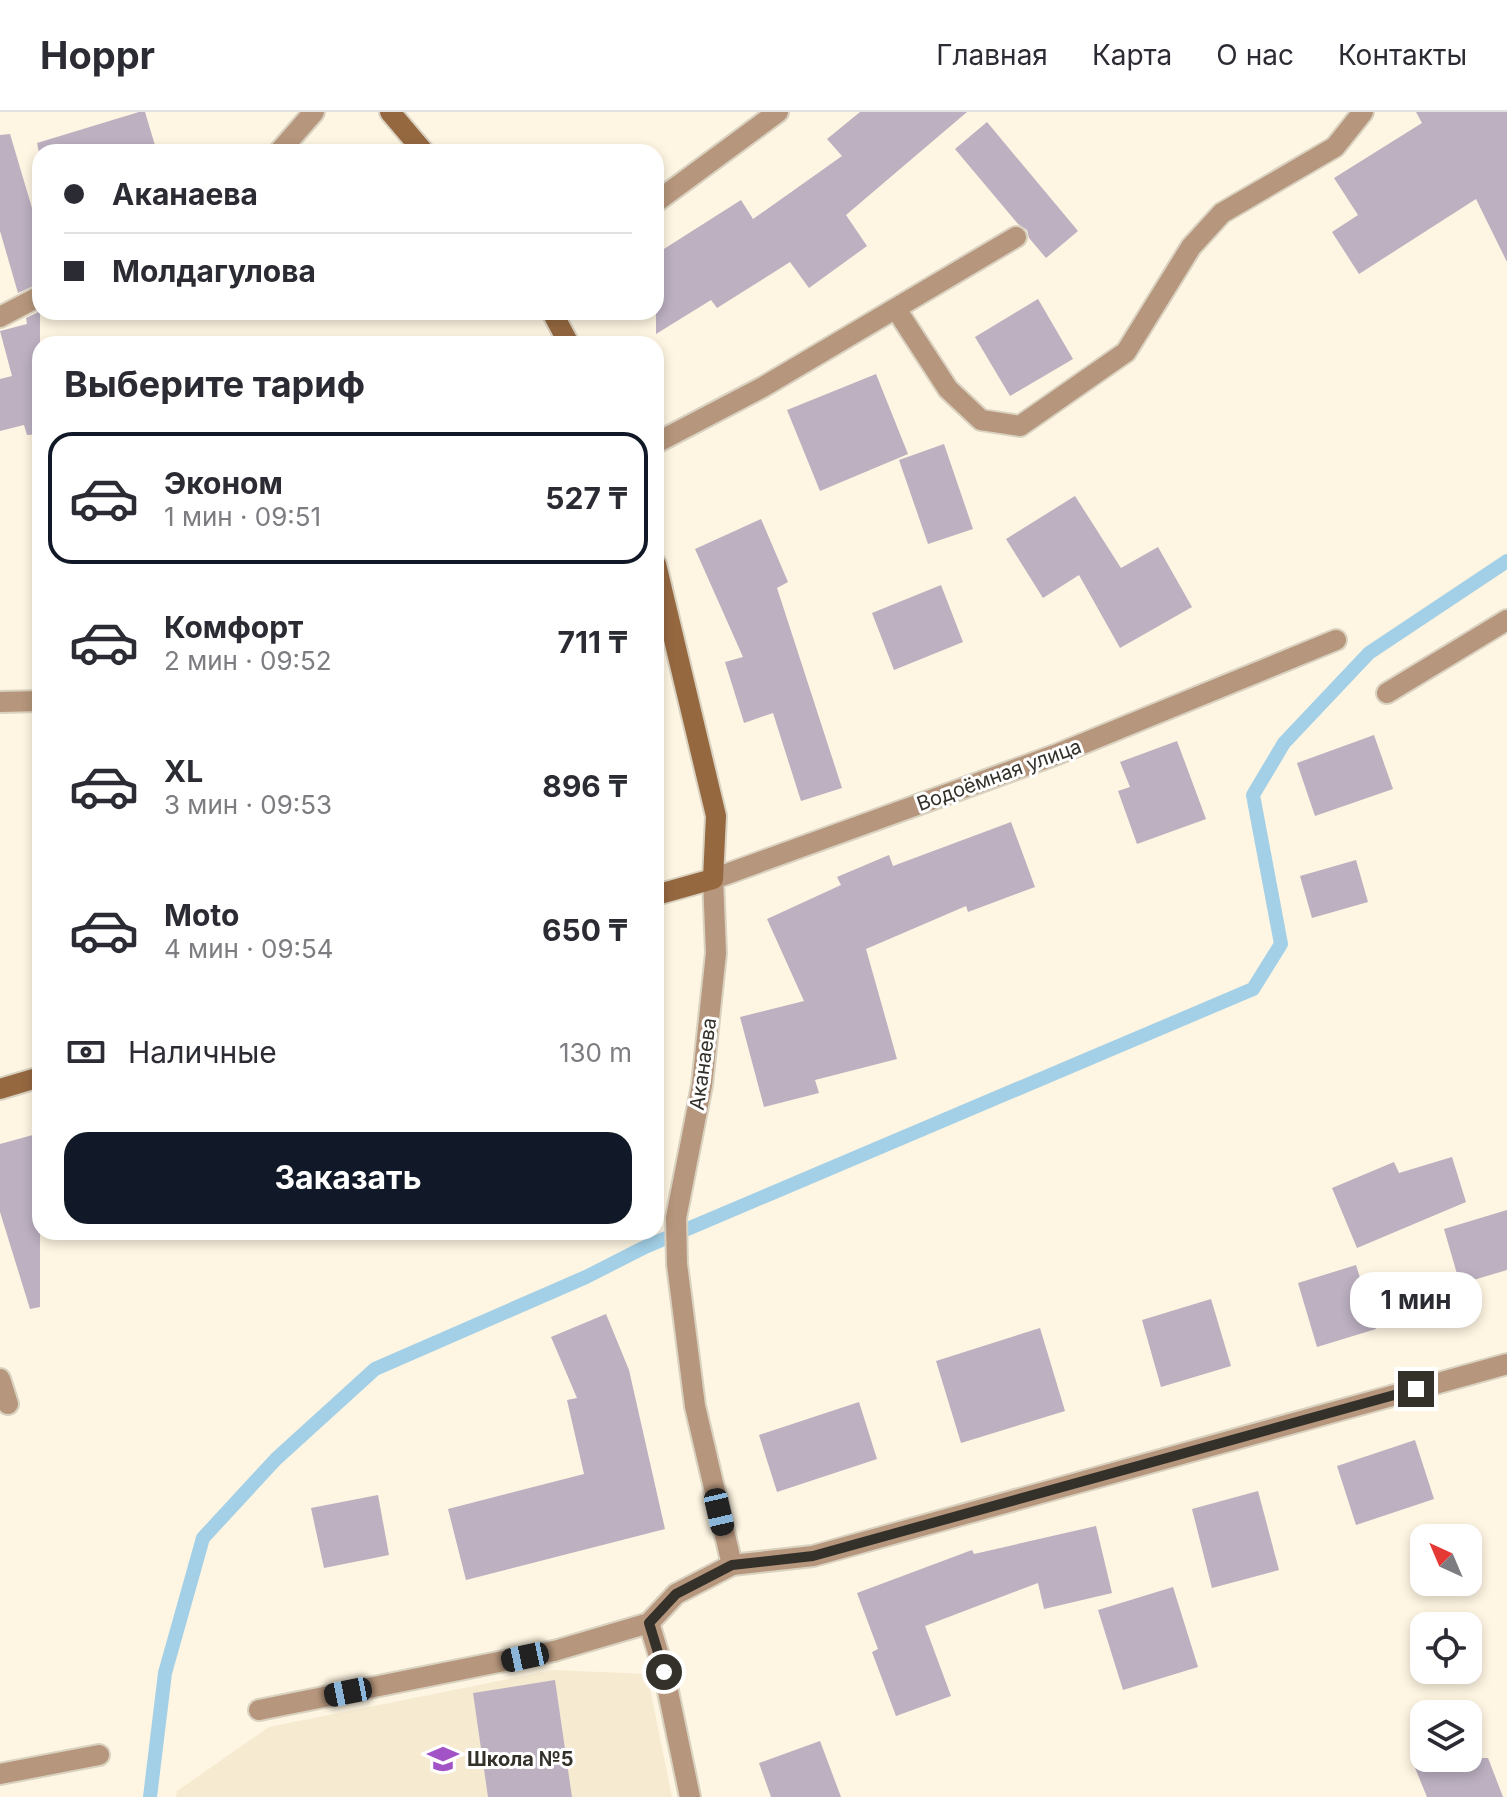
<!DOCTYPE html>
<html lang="ru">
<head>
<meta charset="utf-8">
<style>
  body { margin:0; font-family:Inter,sans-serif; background:#f7f7f7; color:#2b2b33; height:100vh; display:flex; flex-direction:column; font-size:30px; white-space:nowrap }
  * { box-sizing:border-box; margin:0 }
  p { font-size:26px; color:#7c7c81 }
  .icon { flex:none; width:44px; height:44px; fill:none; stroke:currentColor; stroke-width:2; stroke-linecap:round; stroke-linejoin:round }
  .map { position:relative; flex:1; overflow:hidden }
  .drawer { position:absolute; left:32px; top:224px; width:632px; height:904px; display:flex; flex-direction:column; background:#fff; border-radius:24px; box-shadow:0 4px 12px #0003 }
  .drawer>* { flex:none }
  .banner { position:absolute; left:32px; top:32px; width:632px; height:176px; border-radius:24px; box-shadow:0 4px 12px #0003; display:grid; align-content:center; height:176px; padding:0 32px; background:#fff }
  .needle { width:52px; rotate:316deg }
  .buttons { position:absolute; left:1410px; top:1412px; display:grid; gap:16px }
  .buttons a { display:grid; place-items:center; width:72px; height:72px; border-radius:16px; background:#fff; box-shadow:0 4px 12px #0003; font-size:40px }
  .end { position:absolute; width:36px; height:36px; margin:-18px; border:10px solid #34312a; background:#fff; box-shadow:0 0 0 4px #fff }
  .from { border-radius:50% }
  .bubble { position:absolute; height:56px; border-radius:24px; background:#fff; box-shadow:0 4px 12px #0003; font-size:26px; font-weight:700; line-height:56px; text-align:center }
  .car { position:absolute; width:24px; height:48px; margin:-24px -12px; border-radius:10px; box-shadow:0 0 6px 2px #0007; background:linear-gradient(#222 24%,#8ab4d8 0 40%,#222 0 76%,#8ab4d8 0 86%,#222 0) }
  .banner b { display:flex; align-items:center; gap:28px; height:76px; font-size:30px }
  .banner b+b { border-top:2px solid #e1e1e2 }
  .banner i { width:20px; height:20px; background:#2b2b33 }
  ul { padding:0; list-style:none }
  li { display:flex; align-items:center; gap:24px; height:132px; margin:0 16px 12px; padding:0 16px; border:4px solid transparent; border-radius:24px }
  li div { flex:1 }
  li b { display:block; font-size:30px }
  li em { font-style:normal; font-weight:700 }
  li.current { border-color:#111827 }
  li>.icon { width:72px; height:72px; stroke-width:1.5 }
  h2 { padding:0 32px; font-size:36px; line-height:96px }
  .pay { display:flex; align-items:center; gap:20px; height:88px; padding:0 32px; font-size:30px }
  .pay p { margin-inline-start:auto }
  .action { display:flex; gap:16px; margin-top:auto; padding:16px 32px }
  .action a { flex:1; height:92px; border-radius:24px; background:#111827; color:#fff; font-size:32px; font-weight:700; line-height:92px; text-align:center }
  header { display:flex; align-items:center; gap:48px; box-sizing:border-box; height:112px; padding:0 40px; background:#fff; border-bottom:2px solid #e1e1e2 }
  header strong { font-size:38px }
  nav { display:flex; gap:44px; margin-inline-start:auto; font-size:28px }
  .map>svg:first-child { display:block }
  .built { fill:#f6ead0 }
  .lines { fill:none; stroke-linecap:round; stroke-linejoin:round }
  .stream { stroke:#a3d0e7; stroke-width:14 }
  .building { fill:#bcb0c1 }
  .lane-casing { stroke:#dad2c1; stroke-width:24 }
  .street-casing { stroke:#dad2c1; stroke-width:24 }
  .secondary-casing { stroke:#dad2c1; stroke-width:24 }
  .lane { stroke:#b6967c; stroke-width:20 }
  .street { stroke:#b6967c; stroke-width:20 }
  .secondary { stroke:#956840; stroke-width:20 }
  .route { stroke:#34312a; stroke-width:10 }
  .labels { text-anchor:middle; stroke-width:6; stroke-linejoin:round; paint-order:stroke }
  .street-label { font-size:20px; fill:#34312a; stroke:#fff }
  .poi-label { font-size:20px; font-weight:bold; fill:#34312a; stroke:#fff; text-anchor:start }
</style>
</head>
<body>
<header>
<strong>Hoppr</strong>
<nav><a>Главная</a><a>Карта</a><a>О нас</a><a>Контакты</a></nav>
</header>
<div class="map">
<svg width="1507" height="1685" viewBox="0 0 1507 1685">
  <rect width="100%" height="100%" fill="#fef5e2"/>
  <path class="built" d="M553,1558L647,1562L672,1685H176L177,1679L269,1615Z"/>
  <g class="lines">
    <path class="stream" d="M150,1685L165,1561L203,1426L276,1347L375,1257L586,1165L645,1135L1253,877L1281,832L1253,683L1284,631L1369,541L1507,449"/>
  </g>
  <g class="building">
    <path d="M139,0H145L157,40H39L37,31Z"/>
    <path d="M860,0H967L846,103L867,134L809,176L790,150L717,196L711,188L656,222V142L741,88L753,107L842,44L827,27Z"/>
    <path d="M1416,0H1507V150L1476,87L1359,162L1332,120L1358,103L1334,66L1422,11Z"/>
    <path d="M987,10L1078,119L1046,146L1029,126L1027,118L1018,112L955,37Z"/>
    <path d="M10,22L40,123V171L18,181L0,119V23Z"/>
    <path d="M1038,187L1073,247L1010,284L975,225Z"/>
    <path d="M40,199V322L27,323L24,313L0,319V267L12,264L0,219L27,212L26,206Z"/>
    <path d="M876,262L908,342L820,379L787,298Z"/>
    <path d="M944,332L973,417L928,432L899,348Z"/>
    <path d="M1075,384L1121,456L1158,435L1192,495L1120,536L1079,463L1043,486L1006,427Z"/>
    <path d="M761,407L788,470L777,476L842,676L801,689L773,601L744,611L725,550L743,545L695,437Z"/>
    <path d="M941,473L963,530L894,558L872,501Z"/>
    <path d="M1374,623L1393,677L1315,704L1297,651Z"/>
    <path d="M1177,629L1206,707L1137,732L1118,679L1130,675L1120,650Z"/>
    <path d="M1011,710L1035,775L968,800L966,794L866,837L897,947L815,968L819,981L764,995L740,905L804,889L767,807L841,773L837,765L889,743L893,754Z"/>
    <path d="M1356,748L1368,790L1312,806L1300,764Z"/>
    <path d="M40,1021V1195L30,1197L0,1100V1032Z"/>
    <path d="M1452,1045L1466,1090L1357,1136L1332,1076L1394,1050L1399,1061Z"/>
    <path d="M1507,1098V1158L1460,1172L1444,1117Z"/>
    <path d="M1356,1153L1376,1217L1317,1235L1298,1171Z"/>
    <path d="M1211,1187L1231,1254L1161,1275L1142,1208Z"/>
    <path d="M606,1202L629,1258L665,1417L466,1468L448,1397L584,1362L567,1288L577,1286L551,1225Z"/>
    <path d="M1040,1216L1065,1299L961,1331L936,1249Z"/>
    <path d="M859,1290L877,1347L777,1380L759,1323Z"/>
    <path d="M1415,1328L1434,1387L1356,1413L1337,1354Z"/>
    <path d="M1258,1379L1279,1458L1212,1476L1192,1397Z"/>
    <path d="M378,1383L389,1443L324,1456L311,1396Z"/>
    <path d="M1096,1414L1112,1481L1044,1497L1038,1471L925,1514L951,1584L896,1604L872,1540L878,1537L857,1481L972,1438L974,1442Z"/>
    <path d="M1173,1475L1198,1555L1123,1578L1098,1498Z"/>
    <path d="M555,1568L572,1685H488L473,1581Z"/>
    <path d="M820,1629L841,1685H771L759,1651Z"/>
    <path d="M1411,1646H1488L1503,1685H1427Z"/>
  </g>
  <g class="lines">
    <defs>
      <g id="lane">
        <path d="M279,40L314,0"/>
        <path d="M896,197L948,277L981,308L1020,314L1126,240L1191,135L1222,101L1335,35L1363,0"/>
        <path d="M0,205L40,184"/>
        <path d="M656,331L763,275L1016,125"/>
        <path d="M1387,581L1507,508"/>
        <path d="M0,1267L8,1292"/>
        <path d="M259,1598L554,1539"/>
      </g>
      <g id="street">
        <path d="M656,90L778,0"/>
        <path d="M0,590L40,589"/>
        <path d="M732,1453L695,1294L677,1152L676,1106L702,973L716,841L713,767L1055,643L1336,528"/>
        <path d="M649,1511L664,1560L690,1685"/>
        <path d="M554,1539L649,1511L676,1482L732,1453L813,1444L1507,1252"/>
        <path d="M0,1662L99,1643"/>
      </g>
      <g id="secondary">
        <path d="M390,0L424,40"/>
        <path d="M552,200L569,232"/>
        <path d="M656,452L716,704L713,767L656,783"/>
        <path d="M0,977L40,965"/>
      </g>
    </defs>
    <use href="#lane" class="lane-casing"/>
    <use href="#street" class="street-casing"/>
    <use href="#secondary" class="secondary-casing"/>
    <use href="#lane" class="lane"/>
    <use href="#street" class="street"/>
    <use href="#secondary" class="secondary"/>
  </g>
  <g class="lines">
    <path class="route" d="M664,1560L649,1511L676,1482L732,1453L813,1444L1416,1277"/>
  </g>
  <defs>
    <symbol id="school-bare" viewBox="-9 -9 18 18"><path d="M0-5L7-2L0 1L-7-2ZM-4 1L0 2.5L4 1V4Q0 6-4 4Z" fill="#a254c6" stroke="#fff" stroke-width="2.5" paint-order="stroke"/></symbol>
  </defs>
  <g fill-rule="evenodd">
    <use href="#school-bare" x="421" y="1625" width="44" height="44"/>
  </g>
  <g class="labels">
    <g class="street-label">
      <text transform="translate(999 663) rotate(-20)" y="7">Водоёмная улица</text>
      <text transform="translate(703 952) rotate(-82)" y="7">Аканаева</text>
    </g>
    <g class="poi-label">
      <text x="467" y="1654">Школа №5</text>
    </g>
  </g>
</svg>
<div class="buttons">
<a><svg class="needle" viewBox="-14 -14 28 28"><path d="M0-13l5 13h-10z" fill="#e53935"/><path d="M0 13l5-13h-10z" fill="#7c7c81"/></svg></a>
<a><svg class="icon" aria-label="locate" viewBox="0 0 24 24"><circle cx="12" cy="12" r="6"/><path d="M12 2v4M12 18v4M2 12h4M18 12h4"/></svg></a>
<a><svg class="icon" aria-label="layers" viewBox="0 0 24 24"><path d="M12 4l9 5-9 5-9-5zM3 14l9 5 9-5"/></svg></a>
</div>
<i class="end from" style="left:664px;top:1560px"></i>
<i class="end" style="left:1416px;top:1277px"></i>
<div class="bubble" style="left:1350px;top:1160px;width:132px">1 мин</div>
<i class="car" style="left:719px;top:1400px;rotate:167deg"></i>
<i class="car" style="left:525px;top:1545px;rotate:258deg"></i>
<i class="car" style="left:348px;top:1580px;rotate:259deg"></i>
<div class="banner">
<b><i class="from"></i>Аканаева</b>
<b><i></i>Молдагулова</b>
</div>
<section class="drawer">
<h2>Выберите тариф</h2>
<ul>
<li class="current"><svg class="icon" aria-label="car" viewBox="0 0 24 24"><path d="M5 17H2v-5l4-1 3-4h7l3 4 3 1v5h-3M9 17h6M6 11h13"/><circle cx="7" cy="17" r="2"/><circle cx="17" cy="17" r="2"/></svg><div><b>Эконом</b><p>1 мин · 09:51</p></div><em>527 ₸</em></li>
<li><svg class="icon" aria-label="car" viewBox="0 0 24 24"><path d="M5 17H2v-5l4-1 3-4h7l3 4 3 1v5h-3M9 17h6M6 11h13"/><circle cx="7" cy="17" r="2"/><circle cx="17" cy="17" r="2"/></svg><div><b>Комфорт</b><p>2 мин · 09:52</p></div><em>711 ₸</em></li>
<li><svg class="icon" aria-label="car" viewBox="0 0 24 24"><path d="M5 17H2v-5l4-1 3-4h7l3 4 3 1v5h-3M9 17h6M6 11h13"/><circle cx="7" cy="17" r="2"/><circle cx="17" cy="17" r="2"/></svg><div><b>XL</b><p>3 мин · 09:53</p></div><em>896 ₸</em></li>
<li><svg class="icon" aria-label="car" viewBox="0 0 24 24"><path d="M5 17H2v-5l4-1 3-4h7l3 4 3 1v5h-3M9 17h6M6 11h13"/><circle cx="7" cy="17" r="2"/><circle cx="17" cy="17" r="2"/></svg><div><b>Moto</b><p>4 мин · 09:54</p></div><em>650 ₸</em></li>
</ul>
<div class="pay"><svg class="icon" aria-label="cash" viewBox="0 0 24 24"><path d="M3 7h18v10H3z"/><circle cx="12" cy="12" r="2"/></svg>Наличные<p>130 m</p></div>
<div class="action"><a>Заказать</a></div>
</section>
</div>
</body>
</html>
